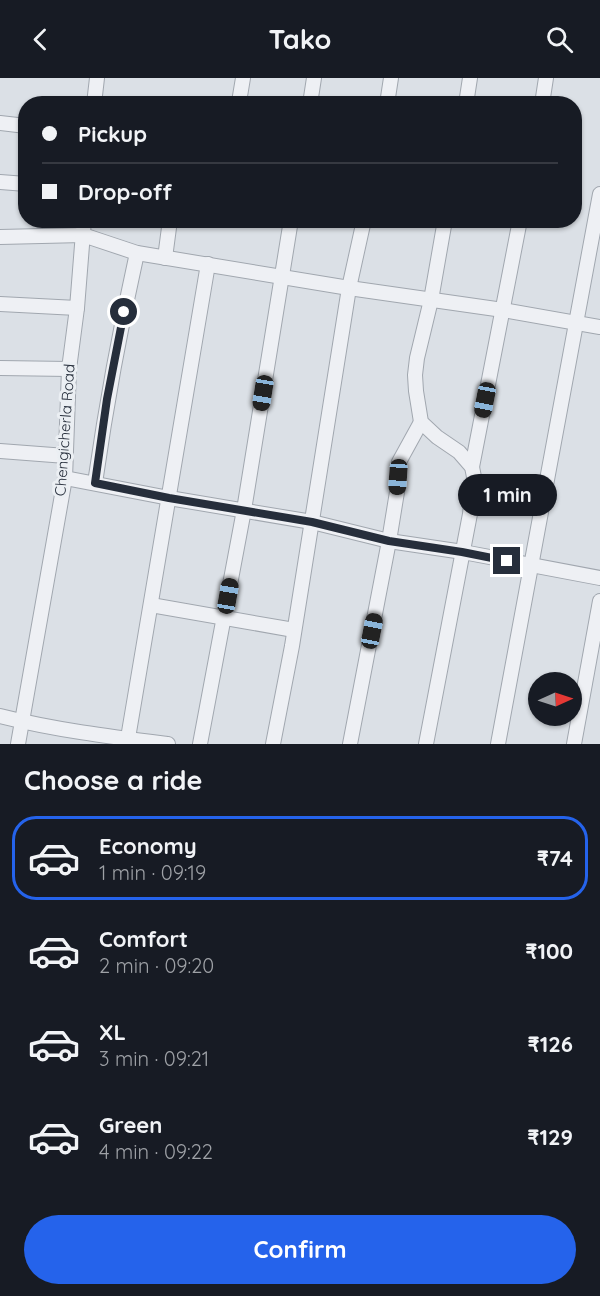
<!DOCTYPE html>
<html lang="en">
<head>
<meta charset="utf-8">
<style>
  body { margin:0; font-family:Quicksand,sans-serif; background:#20242c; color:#f1f3f6; height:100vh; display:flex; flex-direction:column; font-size:22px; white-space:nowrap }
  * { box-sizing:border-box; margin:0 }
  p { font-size:20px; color:#9ea1a6 }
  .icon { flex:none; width:33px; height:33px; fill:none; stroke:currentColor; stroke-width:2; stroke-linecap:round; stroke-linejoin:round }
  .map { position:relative; height:666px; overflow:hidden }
  .sheet { display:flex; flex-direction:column; background:#171b24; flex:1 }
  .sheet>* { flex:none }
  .guide { position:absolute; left:18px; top:18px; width:564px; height:132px; border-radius:24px; box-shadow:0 2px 4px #0004; display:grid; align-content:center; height:132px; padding:0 24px; background:#171b24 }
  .needle { width:39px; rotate:87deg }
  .tools { position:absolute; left:528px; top:594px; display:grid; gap:12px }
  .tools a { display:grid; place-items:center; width:54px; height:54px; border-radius:50%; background:#171b24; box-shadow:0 2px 4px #0004; font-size:30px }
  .end { position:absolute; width:27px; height:27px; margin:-14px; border:8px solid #262e3b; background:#fff; box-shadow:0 0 0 3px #fff }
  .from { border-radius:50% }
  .bubble { position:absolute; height:42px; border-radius:21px; background:#171b24; box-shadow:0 2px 4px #0004; font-size:20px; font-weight:800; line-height:42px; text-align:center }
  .car { position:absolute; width:18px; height:36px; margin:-18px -9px; border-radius:8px; box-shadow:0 0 4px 2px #0007; background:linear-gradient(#222 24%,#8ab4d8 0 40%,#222 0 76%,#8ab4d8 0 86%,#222 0) }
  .guide b { display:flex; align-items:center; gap:21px; height:57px; font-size:22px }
  .guide b+b { border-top:2px solid #363941 }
  .guide i { width:15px; height:15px; background:#f1f3f6 }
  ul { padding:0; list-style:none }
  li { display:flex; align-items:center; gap:18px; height:84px; margin:0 12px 9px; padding:0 12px; border:3px solid transparent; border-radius:24px }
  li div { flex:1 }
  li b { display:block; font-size:22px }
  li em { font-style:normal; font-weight:800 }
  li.selected { border-color:#2563eb }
  li>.icon { width:54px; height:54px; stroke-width:1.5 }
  h2 { padding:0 24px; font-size:27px; line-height:72px }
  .button { display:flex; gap:12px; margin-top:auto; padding:12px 24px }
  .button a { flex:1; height:69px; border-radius:36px; background:#2563eb; color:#fff; font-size:24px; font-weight:800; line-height:69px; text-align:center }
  header { display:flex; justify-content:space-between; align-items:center; height:78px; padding:0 24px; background:#171b24; font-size:27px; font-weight:800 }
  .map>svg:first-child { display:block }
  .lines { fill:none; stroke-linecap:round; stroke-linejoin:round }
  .street-casing { stroke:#a1a7af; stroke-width:16 }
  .street { stroke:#eef0f4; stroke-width:14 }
  .route { stroke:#262e3b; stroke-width:8 }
  .labels { text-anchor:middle; stroke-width:6; stroke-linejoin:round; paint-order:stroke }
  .street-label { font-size:15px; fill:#262e3b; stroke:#ebeff3 }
</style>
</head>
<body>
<header><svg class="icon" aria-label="back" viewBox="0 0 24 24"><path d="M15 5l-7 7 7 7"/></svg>Tako<svg class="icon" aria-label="search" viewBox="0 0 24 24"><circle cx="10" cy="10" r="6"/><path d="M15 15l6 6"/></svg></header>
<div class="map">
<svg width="600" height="666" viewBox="0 0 600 666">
  <rect width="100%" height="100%" fill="#dbe0e6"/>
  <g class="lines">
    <defs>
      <g id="street">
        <path d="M239,24L243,0"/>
        <path d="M94,26L97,0"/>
        <path d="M310,26L314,0"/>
        <path d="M387,26L391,0"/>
        <path d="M466,26L470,0"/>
        <path d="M542,26L546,0"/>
        <path d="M0,45L26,48"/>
        <path d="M0,104L26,106"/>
        <path d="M0,159L83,157L137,175L349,210L503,232L600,249"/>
        <path d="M165,180L170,142"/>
        <path d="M0,226L77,230"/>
        <path d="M0,290L69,291"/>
        <path d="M0,373L66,378"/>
        <path d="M472,389L520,142"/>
        <path d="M65,400L169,420L312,444L389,463L463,474L600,500"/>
        <path d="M95,405C106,328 120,251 137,175"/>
        <path d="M151,527L294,552"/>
        <path d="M0,638C55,652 112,659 168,666"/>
        <path d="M18,666L65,400L69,291L77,230L84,142"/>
        <path d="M127,666L208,186"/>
        <path d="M200,666L244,432L291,142"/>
        <path d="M273,666L292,568L349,210L364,142"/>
        <path d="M350,666L389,463L397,414L399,384L421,344"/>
        <path d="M426,666L470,436L474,399L472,389L459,374L437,359L421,344L416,313L415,297L417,280L431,222L445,142"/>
        <path d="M498,666C531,483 567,300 600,116"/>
        <path d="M574,666L600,523"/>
      </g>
    </defs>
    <use href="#street" class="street-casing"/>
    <use href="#street" class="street"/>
  </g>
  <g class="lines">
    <path class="route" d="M124,234L107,321L95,405L169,420L312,444L389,463L462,474L507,483"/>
  </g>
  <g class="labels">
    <g class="street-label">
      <text transform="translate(65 352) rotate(-86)" y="5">Chengicherla Road</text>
    </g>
  </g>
</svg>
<div class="tools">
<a><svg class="needle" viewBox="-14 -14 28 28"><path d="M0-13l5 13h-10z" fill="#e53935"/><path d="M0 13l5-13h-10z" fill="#9ea1a6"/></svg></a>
</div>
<i class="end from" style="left:124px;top:234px"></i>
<i class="end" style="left:507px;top:483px"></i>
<div class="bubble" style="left:458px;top:396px;width:99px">1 min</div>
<i class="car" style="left:263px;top:315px;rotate:189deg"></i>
<i class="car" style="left:485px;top:322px;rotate:191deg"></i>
<i class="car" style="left:398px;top:399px;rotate:184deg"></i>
<i class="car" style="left:228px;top:518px;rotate:10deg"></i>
<i class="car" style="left:372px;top:553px;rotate:11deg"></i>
<div class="guide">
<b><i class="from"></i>Pickup</b>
<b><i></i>Drop-off</b>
</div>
</div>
<section class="sheet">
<h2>Choose a ride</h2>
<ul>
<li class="selected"><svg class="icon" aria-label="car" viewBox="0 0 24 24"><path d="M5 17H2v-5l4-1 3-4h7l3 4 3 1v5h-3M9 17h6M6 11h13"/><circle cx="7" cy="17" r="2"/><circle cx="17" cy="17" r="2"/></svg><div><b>Economy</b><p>1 min · 09:19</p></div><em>₹74</em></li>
<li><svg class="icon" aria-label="car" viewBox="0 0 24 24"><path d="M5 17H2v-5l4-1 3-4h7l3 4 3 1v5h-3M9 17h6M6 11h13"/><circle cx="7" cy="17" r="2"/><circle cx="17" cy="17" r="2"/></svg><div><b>Comfort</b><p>2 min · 09:20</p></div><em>₹100</em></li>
<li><svg class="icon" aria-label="car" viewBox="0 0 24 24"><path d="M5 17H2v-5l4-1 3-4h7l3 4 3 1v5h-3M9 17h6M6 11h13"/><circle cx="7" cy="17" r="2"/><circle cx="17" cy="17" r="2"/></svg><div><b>XL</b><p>3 min · 09:21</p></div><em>₹126</em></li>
<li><svg class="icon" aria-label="car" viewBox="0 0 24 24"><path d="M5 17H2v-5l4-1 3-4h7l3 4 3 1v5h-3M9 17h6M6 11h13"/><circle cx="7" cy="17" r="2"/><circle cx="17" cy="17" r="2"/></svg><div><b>Green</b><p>4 min · 09:22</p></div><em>₹129</em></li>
</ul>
<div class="button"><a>Confirm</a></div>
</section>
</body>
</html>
